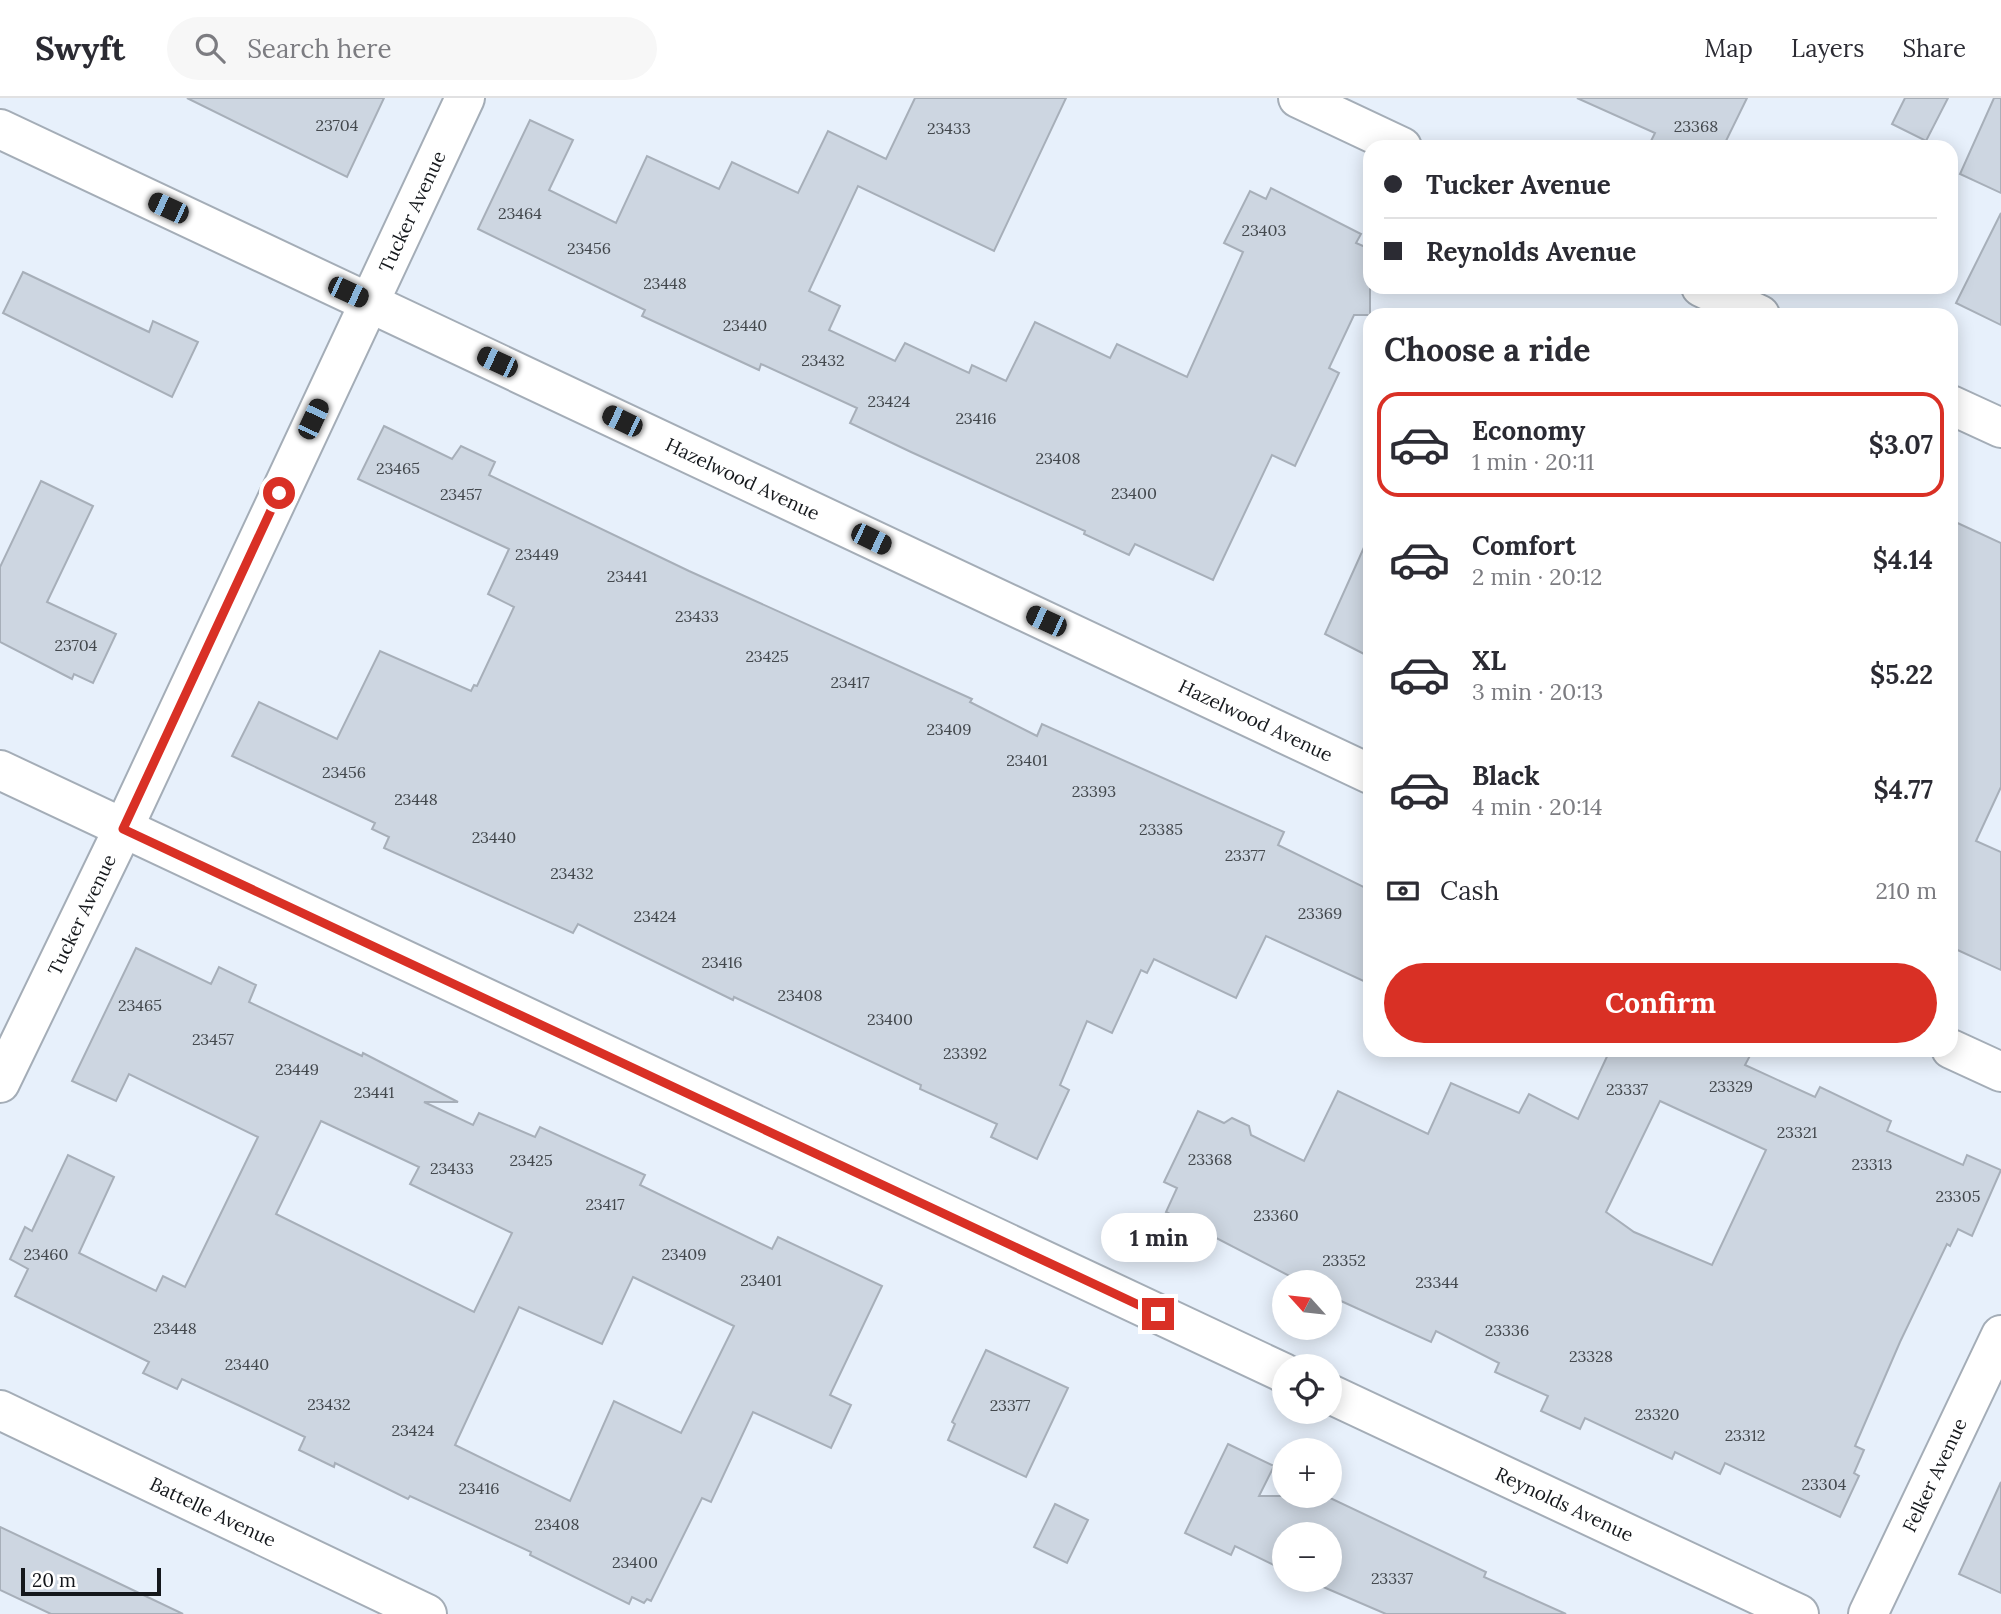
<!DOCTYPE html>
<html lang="en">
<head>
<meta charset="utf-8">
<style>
  body { margin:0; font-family:Lora,serif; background:#f7f7f7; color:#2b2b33; height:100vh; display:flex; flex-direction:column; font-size:26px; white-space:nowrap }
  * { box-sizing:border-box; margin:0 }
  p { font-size:23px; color:#7c7c81 }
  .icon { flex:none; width:38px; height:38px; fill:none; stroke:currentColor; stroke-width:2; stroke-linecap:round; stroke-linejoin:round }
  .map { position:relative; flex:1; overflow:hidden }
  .drawer { position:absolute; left:1363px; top:210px; width:595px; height:749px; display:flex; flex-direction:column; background:#fff; border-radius:21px; box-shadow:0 4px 18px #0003 }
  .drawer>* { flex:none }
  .guide { position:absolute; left:1363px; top:42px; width:595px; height:154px; border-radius:21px; box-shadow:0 4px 18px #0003; display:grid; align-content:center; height:154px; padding:0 21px; background:#fff }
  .needle { width:46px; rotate:297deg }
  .tools { position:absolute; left:1272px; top:1172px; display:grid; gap:14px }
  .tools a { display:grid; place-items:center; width:70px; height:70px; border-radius:50%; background:#fff; box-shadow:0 4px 18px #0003; font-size:35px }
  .scale { position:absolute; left:21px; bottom:18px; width:140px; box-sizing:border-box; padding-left:7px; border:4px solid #15181c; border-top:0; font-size:19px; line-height:24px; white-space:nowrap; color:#15181c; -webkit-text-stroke:5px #fff; paint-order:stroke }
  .end { position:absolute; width:32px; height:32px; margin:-16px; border:9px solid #d93025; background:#fff; box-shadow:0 0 0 4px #fff }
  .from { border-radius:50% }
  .bubble { position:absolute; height:49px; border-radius:24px; background:#fff; box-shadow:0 4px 18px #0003; font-size:23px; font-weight:700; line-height:49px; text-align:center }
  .car { position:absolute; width:21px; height:42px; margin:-21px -10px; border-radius:9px; box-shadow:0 0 5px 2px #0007; background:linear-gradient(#222 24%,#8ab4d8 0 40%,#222 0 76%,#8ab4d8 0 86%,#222 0) }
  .guide b { display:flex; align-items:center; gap:24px; height:66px; font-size:26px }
  .guide b+b { border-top:2px solid #e1e1e2 }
  .guide i { width:18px; height:18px; background:#2b2b33 }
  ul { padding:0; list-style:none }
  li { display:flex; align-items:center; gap:21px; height:105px; margin:0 14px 10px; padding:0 7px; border:4px solid transparent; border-radius:21px }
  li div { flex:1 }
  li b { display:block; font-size:26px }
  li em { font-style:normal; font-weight:700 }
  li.active { border-color:#d93025 }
  li>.icon { width:63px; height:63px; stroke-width:1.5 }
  h2 { padding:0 21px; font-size:32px; line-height:84px }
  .pay { display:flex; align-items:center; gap:18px; height:77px; padding:0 21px; font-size:26px }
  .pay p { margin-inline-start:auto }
  .primary-button { display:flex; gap:14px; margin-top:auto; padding:14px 21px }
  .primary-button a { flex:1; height:80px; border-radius:42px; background:#d93025; color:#fff; font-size:28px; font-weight:700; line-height:80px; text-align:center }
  header { display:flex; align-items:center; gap:42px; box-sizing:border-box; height:98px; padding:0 35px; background:#fff; border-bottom:2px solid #e1e1e2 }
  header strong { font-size:33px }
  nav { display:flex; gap:38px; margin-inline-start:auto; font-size:24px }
  .search { width:490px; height:63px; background:#f7f7f7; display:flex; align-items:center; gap:18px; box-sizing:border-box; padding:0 24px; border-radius:38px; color:#7c7c81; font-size:26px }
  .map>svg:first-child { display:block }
  .building { fill:#cdd6e1; stroke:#a7afb9; stroke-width:2; fill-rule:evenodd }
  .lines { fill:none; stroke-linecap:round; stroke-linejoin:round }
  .street-casing { stroke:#a4adb7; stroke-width:42 }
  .street { stroke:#fff; stroke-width:38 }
  .route { stroke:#d93025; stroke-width:9 }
  .labels { text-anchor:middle; stroke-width:5; stroke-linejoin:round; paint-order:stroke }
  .number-label { font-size:16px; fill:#43484d }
  .street-label { font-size:19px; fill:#15181c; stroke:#fff }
</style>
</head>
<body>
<header>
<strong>Swyft</strong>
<div class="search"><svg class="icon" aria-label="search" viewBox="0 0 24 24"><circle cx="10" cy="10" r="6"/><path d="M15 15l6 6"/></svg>Search here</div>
<nav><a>Map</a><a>Layers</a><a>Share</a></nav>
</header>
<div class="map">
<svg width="2001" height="1516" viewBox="0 0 2001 1516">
  <rect width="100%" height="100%" fill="#e7f0fb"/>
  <g class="building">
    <path d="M187,0H384L347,79Z"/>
    <path d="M915,0H1066L994,153L858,88L809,193L840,208L829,232L895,263L905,245L969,275L972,267L1006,283L1035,224L1110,260L1117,246L1187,279L1243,154L1224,145L1250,93L1266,101L1271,90L1361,136L1356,145L1370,151V217H1354L1329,270L1339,275L1295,368L1272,357L1213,482L1135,446L1129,457L1084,436L1085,433L911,354L850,325L857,310L761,266L759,272L642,218L645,212L478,131L530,22L573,42L549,92L616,125L647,58L719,91L732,64L798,95L828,33L886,61Z"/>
    <path d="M1577,0H1747L1723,49H1648L1655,35Z"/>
    <path d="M1905,0H1948L1926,43L1892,26Z"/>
    <path d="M1994,0H2001V95L1960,76Z"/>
    <path d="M2001,115V227L1956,205Z"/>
    <path d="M23,174L149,234L153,223L198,244L172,299L3,215Z"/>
    <path d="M384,328L452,361L461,348L495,364L489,377L689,473L972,601L970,604L1037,638L1042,626L1284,734L1278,747L1370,792V886L1266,838L1236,900L1154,861L1147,875L1141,872L1112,935L1087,923L1060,987L1069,992L1037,1061L991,1039L997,1026L920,991L921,987L734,899L733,902L578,826L573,835L384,750L389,739L372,731L375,725L232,658L259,604L337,641L380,553L471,593L474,587L477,588L514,509L488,496L509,451L358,381Z"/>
    <path d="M41,383L93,408L47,504L116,536L93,585L74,576L72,581L0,544V469Z"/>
    <path d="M1951,422L2001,445V689L1976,743L2001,754V872L1951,849Z"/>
    <path d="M1370,436V559L1325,536Z"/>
    <path d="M136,850L211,886L219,869L256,887L249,904L362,958L363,955L458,1004H424L473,1027L479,1015L535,1039L540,1029L645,1077L640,1087L772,1151L778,1139L882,1188L830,1297L851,1307L831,1350L753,1314L711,1404L702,1400L651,1503L647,1501L644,1505L632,1499L629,1506L530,1457L531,1454L410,1398L408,1401L335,1365L334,1369L299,1352L305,1339L240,1308L182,1281L177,1291L143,1275L149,1264L15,1198L28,1171L10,1161L25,1129L32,1133L68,1057L114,1079L79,1155L156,1193L163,1178L185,1189L258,1039L129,976L116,1003L72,983ZM321,1023L419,1069L410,1086L512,1135L474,1214L276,1116ZM633,1179L734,1228L681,1335L614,1303L570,1403L455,1347L519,1209L602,1246Z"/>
    <path d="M1610,952H1753L1745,967L1815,999L1820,989L1891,1023L1887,1033L1963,1067L1967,1057L2001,1072L1972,1138L1958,1131L1950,1148L1947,1146L1900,1244L1855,1348L1864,1352L1854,1375L1859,1378L1840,1419L1725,1365L1720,1376L1675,1354L1672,1361L1585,1320L1580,1331L1541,1313L1548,1298L1495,1274L1499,1265L1436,1233L1431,1244L1330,1198V1185H1303L1166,1114L1177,1090L1164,1084L1198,1013L1224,1025L1232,1020L1249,1028L1251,1037L1304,1063L1338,993L1428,1036L1451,985L1519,1015L1529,996L1578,1021ZM1660,1003L1766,1052L1712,1167L1634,1134L1606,1114Z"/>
    <path d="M986,1252L1068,1290L1026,1379L948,1342L955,1326L952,1324Z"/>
    <path d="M1228,1346L1274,1368L1259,1398H1326L1486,1474L1484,1479L1566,1516H1386L1307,1482H1330V1437H1284V1472L1235,1448L1231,1457L1185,1435Z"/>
    <path d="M2001,1384V1495L1959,1476Z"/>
    <path d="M1055,1406L1088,1422L1067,1465L1034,1449Z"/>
    <path d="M0,1429L93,1473L183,1516H51L0,1492Z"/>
  </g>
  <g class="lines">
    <defs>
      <g id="street">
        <path d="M1298,0L1402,49"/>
        <path id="s1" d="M0,31L1370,676"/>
        <path d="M1701,189L1760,217"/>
        <path d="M1951,307L2001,330"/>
        <path d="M0,672L1284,1275"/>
        <path d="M1951,951L2001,974"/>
        <path id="s2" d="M0,985L123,731L465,0"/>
        <path id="s3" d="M1330,1296L1799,1516"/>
        <path id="s4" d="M0,1312L427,1516"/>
        <path id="s5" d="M1868,1516L2001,1237"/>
      </g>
    </defs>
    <use href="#street" class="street-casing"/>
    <use href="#street" class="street"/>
  </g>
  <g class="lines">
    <path class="route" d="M279,395L123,731L1158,1216"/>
  </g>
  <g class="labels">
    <g class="number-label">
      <text x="337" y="33">23704</text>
      <text x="1696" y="34">23368</text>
      <text x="949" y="36">23433</text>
      <text x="520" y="121">23464</text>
      <text x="1264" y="138">23403</text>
      <text x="589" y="156">23456</text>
      <text x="665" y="191">23448</text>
      <text x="745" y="233">23440</text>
      <text x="823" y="268">23432</text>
      <text x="889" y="309">23424</text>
      <text x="976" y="326">23416</text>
      <text x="1058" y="366">23408</text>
      <text x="398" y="376">23465</text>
      <text x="1134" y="401">23400</text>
      <text x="461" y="402">23457</text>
      <text x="537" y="462">23449</text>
      <text x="627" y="484">23441</text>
      <text x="697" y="524">23433</text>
      <text x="76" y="553">23704</text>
      <text x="767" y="564">23425</text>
      <text x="850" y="590">23417</text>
      <text x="949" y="637">23409</text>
      <text x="1027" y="668">23401</text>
      <text x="344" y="680">23456</text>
      <text x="1094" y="699">23393</text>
      <text x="416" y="707">23448</text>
      <text x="1161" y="737">23385</text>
      <text x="494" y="745">23440</text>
      <text x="1245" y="763">23377</text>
      <text x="572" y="781">23432</text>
      <text x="1320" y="821">23369</text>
      <text x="655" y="824">23424</text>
      <text x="722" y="870">23416</text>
      <text x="800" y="903">23408</text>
      <text x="140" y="913">23465</text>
      <text x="890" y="927">23400</text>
      <text x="213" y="947">23457</text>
      <text x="965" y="961">23392</text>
      <text x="297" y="977">23449</text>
      <text x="1731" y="994">23329</text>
      <text x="1627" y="997">23337</text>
      <text x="374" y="1000">23441</text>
      <text x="1797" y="1040">23321</text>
      <text x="1210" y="1067">23368</text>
      <text x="531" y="1068">23425</text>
      <text x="1872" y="1072">23313</text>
      <text x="452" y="1076">23433</text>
      <text x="1958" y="1104">23305</text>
      <text x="605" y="1112">23417</text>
      <text x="1276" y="1123">23360</text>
      <text x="46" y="1162">23460</text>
      <text x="684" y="1162">23409</text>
      <text x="1344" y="1168">23352</text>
      <text x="761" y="1188">23401</text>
      <text x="1437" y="1190">23344</text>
      <text x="175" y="1236">23448</text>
      <text x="1507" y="1238">23336</text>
      <text x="1591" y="1264">23328</text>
      <text x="247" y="1272">23440</text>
      <text x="329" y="1312">23432</text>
      <text x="1010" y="1313">23377</text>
      <text x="1657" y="1322">23320</text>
      <text x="413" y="1338">23424</text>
      <text x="1745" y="1343">23312</text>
      <text x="1824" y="1392">23304</text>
      <text x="479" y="1396">23416</text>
      <text x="557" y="1432">23408</text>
      <text x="635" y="1470">23400</text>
      <text x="1392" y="1486">23337</text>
    </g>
    <g class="street-label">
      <text dy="7" stroke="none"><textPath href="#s2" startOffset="964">Tucker Avenue</textPath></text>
      <text dy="7" stroke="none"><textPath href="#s1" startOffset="821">Hazelwood Avenue</textPath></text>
      <text dy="7" stroke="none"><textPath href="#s1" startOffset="1388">Hazelwood Avenue</textPath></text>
      <text dy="7" stroke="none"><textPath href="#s2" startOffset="187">Tucker Avenue</textPath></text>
      <text dy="7" stroke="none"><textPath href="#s5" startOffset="154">Felker Avenue</textPath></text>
      <text dy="7" stroke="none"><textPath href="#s3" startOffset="259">Reynolds Avenue</textPath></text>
      <text dy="7" stroke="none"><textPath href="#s4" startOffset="236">Battelle Avenue</textPath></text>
    </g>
  </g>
</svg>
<div class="tools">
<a><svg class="needle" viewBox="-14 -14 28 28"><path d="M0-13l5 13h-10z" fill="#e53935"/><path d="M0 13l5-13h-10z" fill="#7c7c81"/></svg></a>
<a><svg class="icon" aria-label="locate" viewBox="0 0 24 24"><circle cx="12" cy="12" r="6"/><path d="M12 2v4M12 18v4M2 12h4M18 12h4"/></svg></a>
<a>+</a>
<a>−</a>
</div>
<div class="scale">20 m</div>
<i class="end from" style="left:279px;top:395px"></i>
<i class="end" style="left:1158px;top:1216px"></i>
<div class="bubble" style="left:1101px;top:1115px;width:116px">1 min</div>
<i class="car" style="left:168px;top:110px;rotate:295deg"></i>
<i class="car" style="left:348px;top:194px;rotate:115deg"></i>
<i class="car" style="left:497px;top:264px;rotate:295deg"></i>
<i class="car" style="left:313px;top:321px;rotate:25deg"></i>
<i class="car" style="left:622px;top:323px;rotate:296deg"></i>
<i class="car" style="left:871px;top:441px;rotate:116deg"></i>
<i class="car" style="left:1046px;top:523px;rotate:295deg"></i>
<div class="guide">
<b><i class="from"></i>Tucker Avenue</b>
<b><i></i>Reynolds Avenue</b>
</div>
<section class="drawer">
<h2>Choose a ride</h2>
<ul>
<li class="active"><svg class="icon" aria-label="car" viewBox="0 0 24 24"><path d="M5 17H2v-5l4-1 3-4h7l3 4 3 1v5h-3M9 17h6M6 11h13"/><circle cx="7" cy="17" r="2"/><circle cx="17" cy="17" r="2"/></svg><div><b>Economy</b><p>1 min · 20:11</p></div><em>$3.07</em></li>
<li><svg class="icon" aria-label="car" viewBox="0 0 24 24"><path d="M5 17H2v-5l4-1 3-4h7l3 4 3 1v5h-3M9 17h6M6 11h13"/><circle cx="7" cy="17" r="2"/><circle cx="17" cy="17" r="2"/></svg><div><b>Comfort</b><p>2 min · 20:12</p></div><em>$4.14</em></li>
<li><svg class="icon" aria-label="car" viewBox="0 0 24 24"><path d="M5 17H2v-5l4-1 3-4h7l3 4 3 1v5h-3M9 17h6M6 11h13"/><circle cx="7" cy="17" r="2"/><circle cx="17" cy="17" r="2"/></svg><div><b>XL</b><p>3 min · 20:13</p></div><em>$5.22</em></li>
<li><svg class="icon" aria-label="car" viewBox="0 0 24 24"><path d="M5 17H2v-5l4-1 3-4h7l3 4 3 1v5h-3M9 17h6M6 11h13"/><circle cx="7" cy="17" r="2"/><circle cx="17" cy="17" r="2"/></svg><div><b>Black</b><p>4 min · 20:14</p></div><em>$4.77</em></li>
</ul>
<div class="pay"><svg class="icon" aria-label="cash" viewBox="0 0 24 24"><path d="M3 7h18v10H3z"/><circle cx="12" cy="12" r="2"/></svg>Cash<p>210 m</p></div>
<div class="primary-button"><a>Confirm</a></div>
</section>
</div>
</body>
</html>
